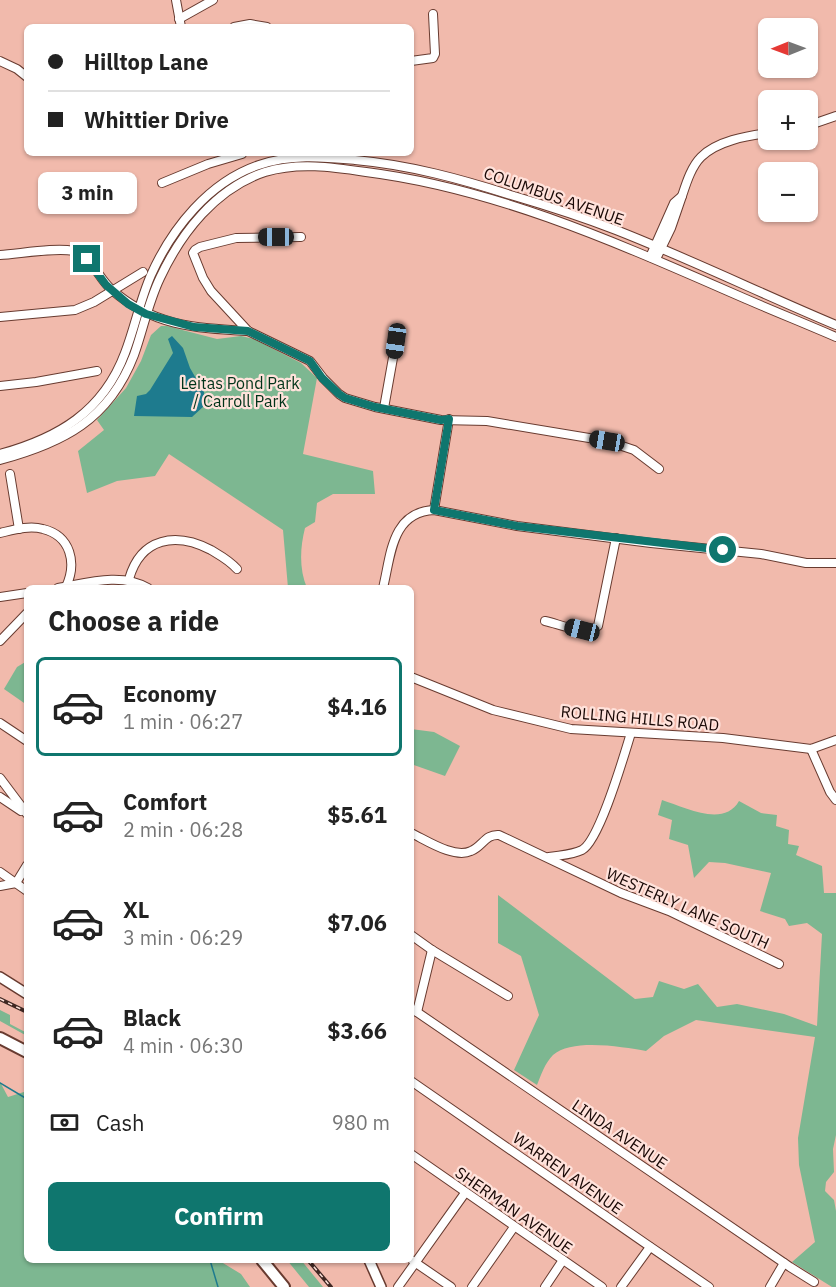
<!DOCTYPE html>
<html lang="en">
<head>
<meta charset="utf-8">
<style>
  body { margin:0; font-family:"IBM Plex Sans",sans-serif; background:#f2f2f2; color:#222; height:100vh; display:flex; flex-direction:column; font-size:22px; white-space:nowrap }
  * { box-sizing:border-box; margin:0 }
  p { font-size:20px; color:#767676 }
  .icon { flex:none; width:33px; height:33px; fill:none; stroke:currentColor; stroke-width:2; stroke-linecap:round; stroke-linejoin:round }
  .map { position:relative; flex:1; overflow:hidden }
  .details { position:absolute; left:24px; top:585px; width:390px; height:678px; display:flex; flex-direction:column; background:#fff; border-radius:9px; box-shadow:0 2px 4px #0004 }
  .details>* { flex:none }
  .guide { position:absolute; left:24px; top:24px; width:390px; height:132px; border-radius:9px; box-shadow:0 2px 4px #0004; display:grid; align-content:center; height:132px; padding:0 24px; background:#fff }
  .needle { width:39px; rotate:269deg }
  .buttons { position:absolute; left:758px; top:18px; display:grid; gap:12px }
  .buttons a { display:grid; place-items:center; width:60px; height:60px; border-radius:9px; background:#fff; box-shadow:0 2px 4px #0004; font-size:30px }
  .end { position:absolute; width:27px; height:27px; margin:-14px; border:8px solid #0f766e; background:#fff; box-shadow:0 0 0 3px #fff }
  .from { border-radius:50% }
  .bubble { position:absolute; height:42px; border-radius:9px; background:#fff; box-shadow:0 2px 4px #0004; font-size:20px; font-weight:700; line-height:42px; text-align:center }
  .car { position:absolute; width:18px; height:36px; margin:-18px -9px; border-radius:8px; box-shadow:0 0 4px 2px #0007; background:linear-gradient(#222 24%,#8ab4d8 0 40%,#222 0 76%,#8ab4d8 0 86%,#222 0) }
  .guide b { display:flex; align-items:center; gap:21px; height:57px; font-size:22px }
  .guide b+b { border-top:2px solid #e0e0e0 }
  .guide i { width:15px; height:15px; background:#222 }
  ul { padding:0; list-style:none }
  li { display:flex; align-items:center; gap:18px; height:99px; margin:0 12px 9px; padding:0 12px; border:3px solid transparent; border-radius:9px }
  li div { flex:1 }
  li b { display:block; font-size:22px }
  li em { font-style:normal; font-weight:700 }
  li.current { border-color:#0f766e }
  li>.icon { width:54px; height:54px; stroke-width:1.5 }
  h2 { padding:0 24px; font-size:27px; line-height:72px }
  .pay { display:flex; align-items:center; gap:15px; height:66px; padding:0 24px; font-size:22px }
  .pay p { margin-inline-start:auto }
  .action { display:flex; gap:12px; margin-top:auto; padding:12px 24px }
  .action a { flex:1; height:69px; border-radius:9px; background:#0f766e; color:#fff; font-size:24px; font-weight:700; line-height:69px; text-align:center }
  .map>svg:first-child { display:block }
  .green { fill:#7db791 }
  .water { fill:#1e7b8e }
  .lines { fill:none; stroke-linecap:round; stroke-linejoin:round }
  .stream { stroke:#1e7b8e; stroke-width:1.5 }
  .minor-casing { stroke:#683b30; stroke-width:10 }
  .major-casing { stroke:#683b30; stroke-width:12 }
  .highway-casing { stroke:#683b30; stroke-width:14 }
  .minor { stroke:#fff; stroke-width:8 }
  .major { stroke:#fff; stroke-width:9 }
  .highway { stroke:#fff; stroke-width:10 }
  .rail-casing { stroke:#402823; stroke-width:4 }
  .rail { stroke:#ffe2db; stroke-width:1.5; stroke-dasharray:4.5; stroke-linecap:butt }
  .route { stroke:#0f766e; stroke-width:8 }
  .labels { text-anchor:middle; stroke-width:4.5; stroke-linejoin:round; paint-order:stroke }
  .street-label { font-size:16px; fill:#190805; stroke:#ffe2db }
  .park-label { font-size:16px; fill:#003319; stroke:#ffe2db }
</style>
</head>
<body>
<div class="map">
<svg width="836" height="1287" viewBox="0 0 836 1287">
  <rect width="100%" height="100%" fill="#f1baac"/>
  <g class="green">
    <path d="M161,326H167L217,339L241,336L254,339L301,363L317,378L303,454L373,471L375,494H333L317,503L315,522L305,528C300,548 299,569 307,588H288L283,530L169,454L155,476L117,481L87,493L78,451L104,430L97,420L126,388L141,361L151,335Z"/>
    <path d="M27,661V705L4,689L17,667Z"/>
    <path d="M411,729L434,732L460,746L445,776L411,764Z"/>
    <path d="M662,800C684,807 724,828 739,801L761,813L777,815L776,826L789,830L788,844L799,846L796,855L822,866L824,893H836V1135L833,1149L834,1172L826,1182L825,1191L834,1200L836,1211V1287H832L792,1262L815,1242L799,1165L798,1138L815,1037L696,1020L664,1036L646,1051C623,1047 572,1038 553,1055C545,1063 541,1075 537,1085L514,1070L539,1015L521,956L498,943V895L635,999L653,997L659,981L684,989L698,984L717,1007L737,1004L784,1014L817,1026L822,934L807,923L789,926L785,919L760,911L771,873L725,863L709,862L694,878L688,845L669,839L672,820L658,815Z"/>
    <path d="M0,1010L10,1015V1024L27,1033V1036L0,1021Z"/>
    <path d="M0,1082L8,1097L27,1091V1260H218L241,1274L250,1287H0Z"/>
    <path d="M287,1260H301L323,1287H309Z"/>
  </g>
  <path class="water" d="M172,336L183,348L190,368L204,392V406L192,417L134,416L137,396L146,394L150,390L173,353L168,339Z"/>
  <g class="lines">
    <g class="stream">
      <path d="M0,1083L27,1099"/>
      <path d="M210,1260L218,1287"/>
    </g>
    <defs>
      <g id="minor">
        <path d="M176,0L181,27"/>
        <path d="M179,19L213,0"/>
        <path d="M234,27L250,24L267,27"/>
        <path d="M0,61L17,69L27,77"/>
        <path d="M411,61L433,58L435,54L433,14"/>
        <path d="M807,126L836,116"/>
        <path d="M162,183L208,164L242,154"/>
        <path d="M682,196C686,184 691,167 701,157C717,141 746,136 768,133"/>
        <path d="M301,237L236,238L200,247L195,250L193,253L203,278L211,291L248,331L310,361L323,378L339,394L345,398L375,407L441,420L487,421L607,441L634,450L659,469"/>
        <path d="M0,255C18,254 57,247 73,251C92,256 98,278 111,289C152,326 195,328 248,331"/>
        <path d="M650,257L674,203L682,196L671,228L656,259"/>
        <path d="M0,317L75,310L94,302L143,272"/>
        <path d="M0,386L36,382L97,371"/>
        <path d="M384,408L396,341"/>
        <path d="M0,454C58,438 103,412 125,353C135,327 140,300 151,275C172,228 209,182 259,165C291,154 322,157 355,160C410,165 461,179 514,196C548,206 582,217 616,230C690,259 762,294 836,325"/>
        <path d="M0,460C63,443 109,420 134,355C143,330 148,303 160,278C181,233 216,188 265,172C298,162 332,167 366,172C500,189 624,246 746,299C776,312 806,324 836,337"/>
        <path d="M10,474L19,529"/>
        <path d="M434,510L449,419"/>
        <path d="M0,533C13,530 29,525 43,529C71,536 77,563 66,587"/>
        <path d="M129,579C141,537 176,532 211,550C221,556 229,560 237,569"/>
        <path d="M58,588C87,583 121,572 148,588"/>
        <path d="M383,588C391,556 391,512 434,510L517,526L651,543L761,554L806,563H836"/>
        <path d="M0,597L27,593"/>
        <path d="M545,621C560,624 584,636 598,626L616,538"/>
        <path d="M0,641L27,613"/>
        <path d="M411,677L493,710L571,729L723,738L811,749L836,740"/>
        <path d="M0,723L27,741"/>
        <path d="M811,749L830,792L836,800"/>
        <path d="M0,778L27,814"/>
        <path d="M0,797L21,811"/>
        <path d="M411,833C426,840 454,859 471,851C483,846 485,834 499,835L621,893L669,911L779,964"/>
        <path d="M549,857C560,855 572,855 582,850C600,840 624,755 631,733"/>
        <path d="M0,872L27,891"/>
        <path d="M0,886L16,883L27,865"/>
        <path d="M411,935L432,950L508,996"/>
        <path d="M411,1008L790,1267L814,1282"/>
        <path d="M417,1012L432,950"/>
        <path d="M411,1081C510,1149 609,1219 709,1287"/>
        <path d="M411,1154L602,1287"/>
        <path d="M413,1261L451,1287"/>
        <path d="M398,1287L465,1193"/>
        <path d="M472,1287L514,1227"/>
        <path d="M545,1287L563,1260"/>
        <path d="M621,1287L650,1247"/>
        <path d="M770,1287L784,1263"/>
      </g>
      <g id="major">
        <path d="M0,977L27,994"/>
        <path d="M369,1260L381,1287"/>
      </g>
      <g id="highway">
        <path d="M0,1038L27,1052"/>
        <path d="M262,1260L284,1287"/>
      </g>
    </defs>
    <use href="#minor" class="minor-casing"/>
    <use href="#major" class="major-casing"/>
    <use href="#highway" class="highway-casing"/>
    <use href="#minor" class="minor"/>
    <use href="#major" class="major"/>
    <use href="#highway" class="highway"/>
    <defs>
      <g id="rail">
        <path d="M0,999L27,1012"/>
        <path d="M308,1260L331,1287"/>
      </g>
    </defs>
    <use href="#rail" class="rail-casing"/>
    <use href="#rail" class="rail"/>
  </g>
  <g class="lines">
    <path class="route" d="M87,259L106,285L128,304L146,314L194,327L248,331L310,361L322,378L339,394L345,398L375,407L441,420L449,419L434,510L517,526L723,550"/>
  </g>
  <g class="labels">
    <g class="street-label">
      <text transform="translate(554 196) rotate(19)" y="6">COLUMBUS AVENUE</text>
      <text transform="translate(640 718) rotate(5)" y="6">ROLLING HILLS ROAD</text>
      <text transform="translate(688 908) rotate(24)" y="6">WESTERLY LANE SOUTH</text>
      <text transform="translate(620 1134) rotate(34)" y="6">LINDA AVENUE</text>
      <text transform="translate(568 1173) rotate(35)" y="6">WARREN AVENUE</text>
      <text transform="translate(514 1210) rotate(35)" y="6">SHERMAN AVENUE</text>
    </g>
    <g class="park-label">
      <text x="240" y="389">Leitas Pond Park<tspan x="240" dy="18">/ Carroll Park</tspan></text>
    </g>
  </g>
</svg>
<div class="buttons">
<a><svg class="needle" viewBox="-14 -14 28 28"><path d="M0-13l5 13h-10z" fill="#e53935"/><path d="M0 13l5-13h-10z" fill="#767676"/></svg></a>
<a>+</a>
<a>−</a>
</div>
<i class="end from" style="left:723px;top:550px"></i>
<i class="end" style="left:87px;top:259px"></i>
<div class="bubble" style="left:38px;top:172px;width:99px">3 min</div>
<i class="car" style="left:276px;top:237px;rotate:270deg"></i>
<i class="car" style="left:396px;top:341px;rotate:188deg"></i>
<i class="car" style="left:607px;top:441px;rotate:280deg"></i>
<i class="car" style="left:582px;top:630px;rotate:284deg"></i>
<div class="guide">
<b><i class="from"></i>Hilltop Lane</b>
<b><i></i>Whittier Drive</b>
</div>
<section class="details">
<h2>Choose a ride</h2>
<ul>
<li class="current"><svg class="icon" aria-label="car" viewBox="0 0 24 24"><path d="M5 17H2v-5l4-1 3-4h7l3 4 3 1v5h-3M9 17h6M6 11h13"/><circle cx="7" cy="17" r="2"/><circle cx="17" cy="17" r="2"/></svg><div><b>Economy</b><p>1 min · 06:27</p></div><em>$4.16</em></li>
<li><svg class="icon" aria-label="car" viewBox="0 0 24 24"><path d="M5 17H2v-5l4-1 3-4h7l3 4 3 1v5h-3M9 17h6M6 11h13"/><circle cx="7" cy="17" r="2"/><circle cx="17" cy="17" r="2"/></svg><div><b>Comfort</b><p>2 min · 06:28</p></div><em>$5.61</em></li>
<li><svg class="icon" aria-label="car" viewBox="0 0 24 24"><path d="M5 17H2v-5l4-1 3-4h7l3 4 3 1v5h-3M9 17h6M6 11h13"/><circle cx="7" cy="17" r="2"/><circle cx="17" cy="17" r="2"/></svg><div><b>XL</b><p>3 min · 06:29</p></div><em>$7.06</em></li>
<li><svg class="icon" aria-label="car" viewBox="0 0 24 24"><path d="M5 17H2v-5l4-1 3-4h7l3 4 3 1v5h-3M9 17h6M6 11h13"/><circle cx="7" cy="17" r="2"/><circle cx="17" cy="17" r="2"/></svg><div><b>Black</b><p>4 min · 06:30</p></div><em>$3.66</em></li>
</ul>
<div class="pay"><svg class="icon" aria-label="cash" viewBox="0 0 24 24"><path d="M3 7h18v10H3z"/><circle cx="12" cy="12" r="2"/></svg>Cash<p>980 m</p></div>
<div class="action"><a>Confirm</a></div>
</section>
</div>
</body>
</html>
